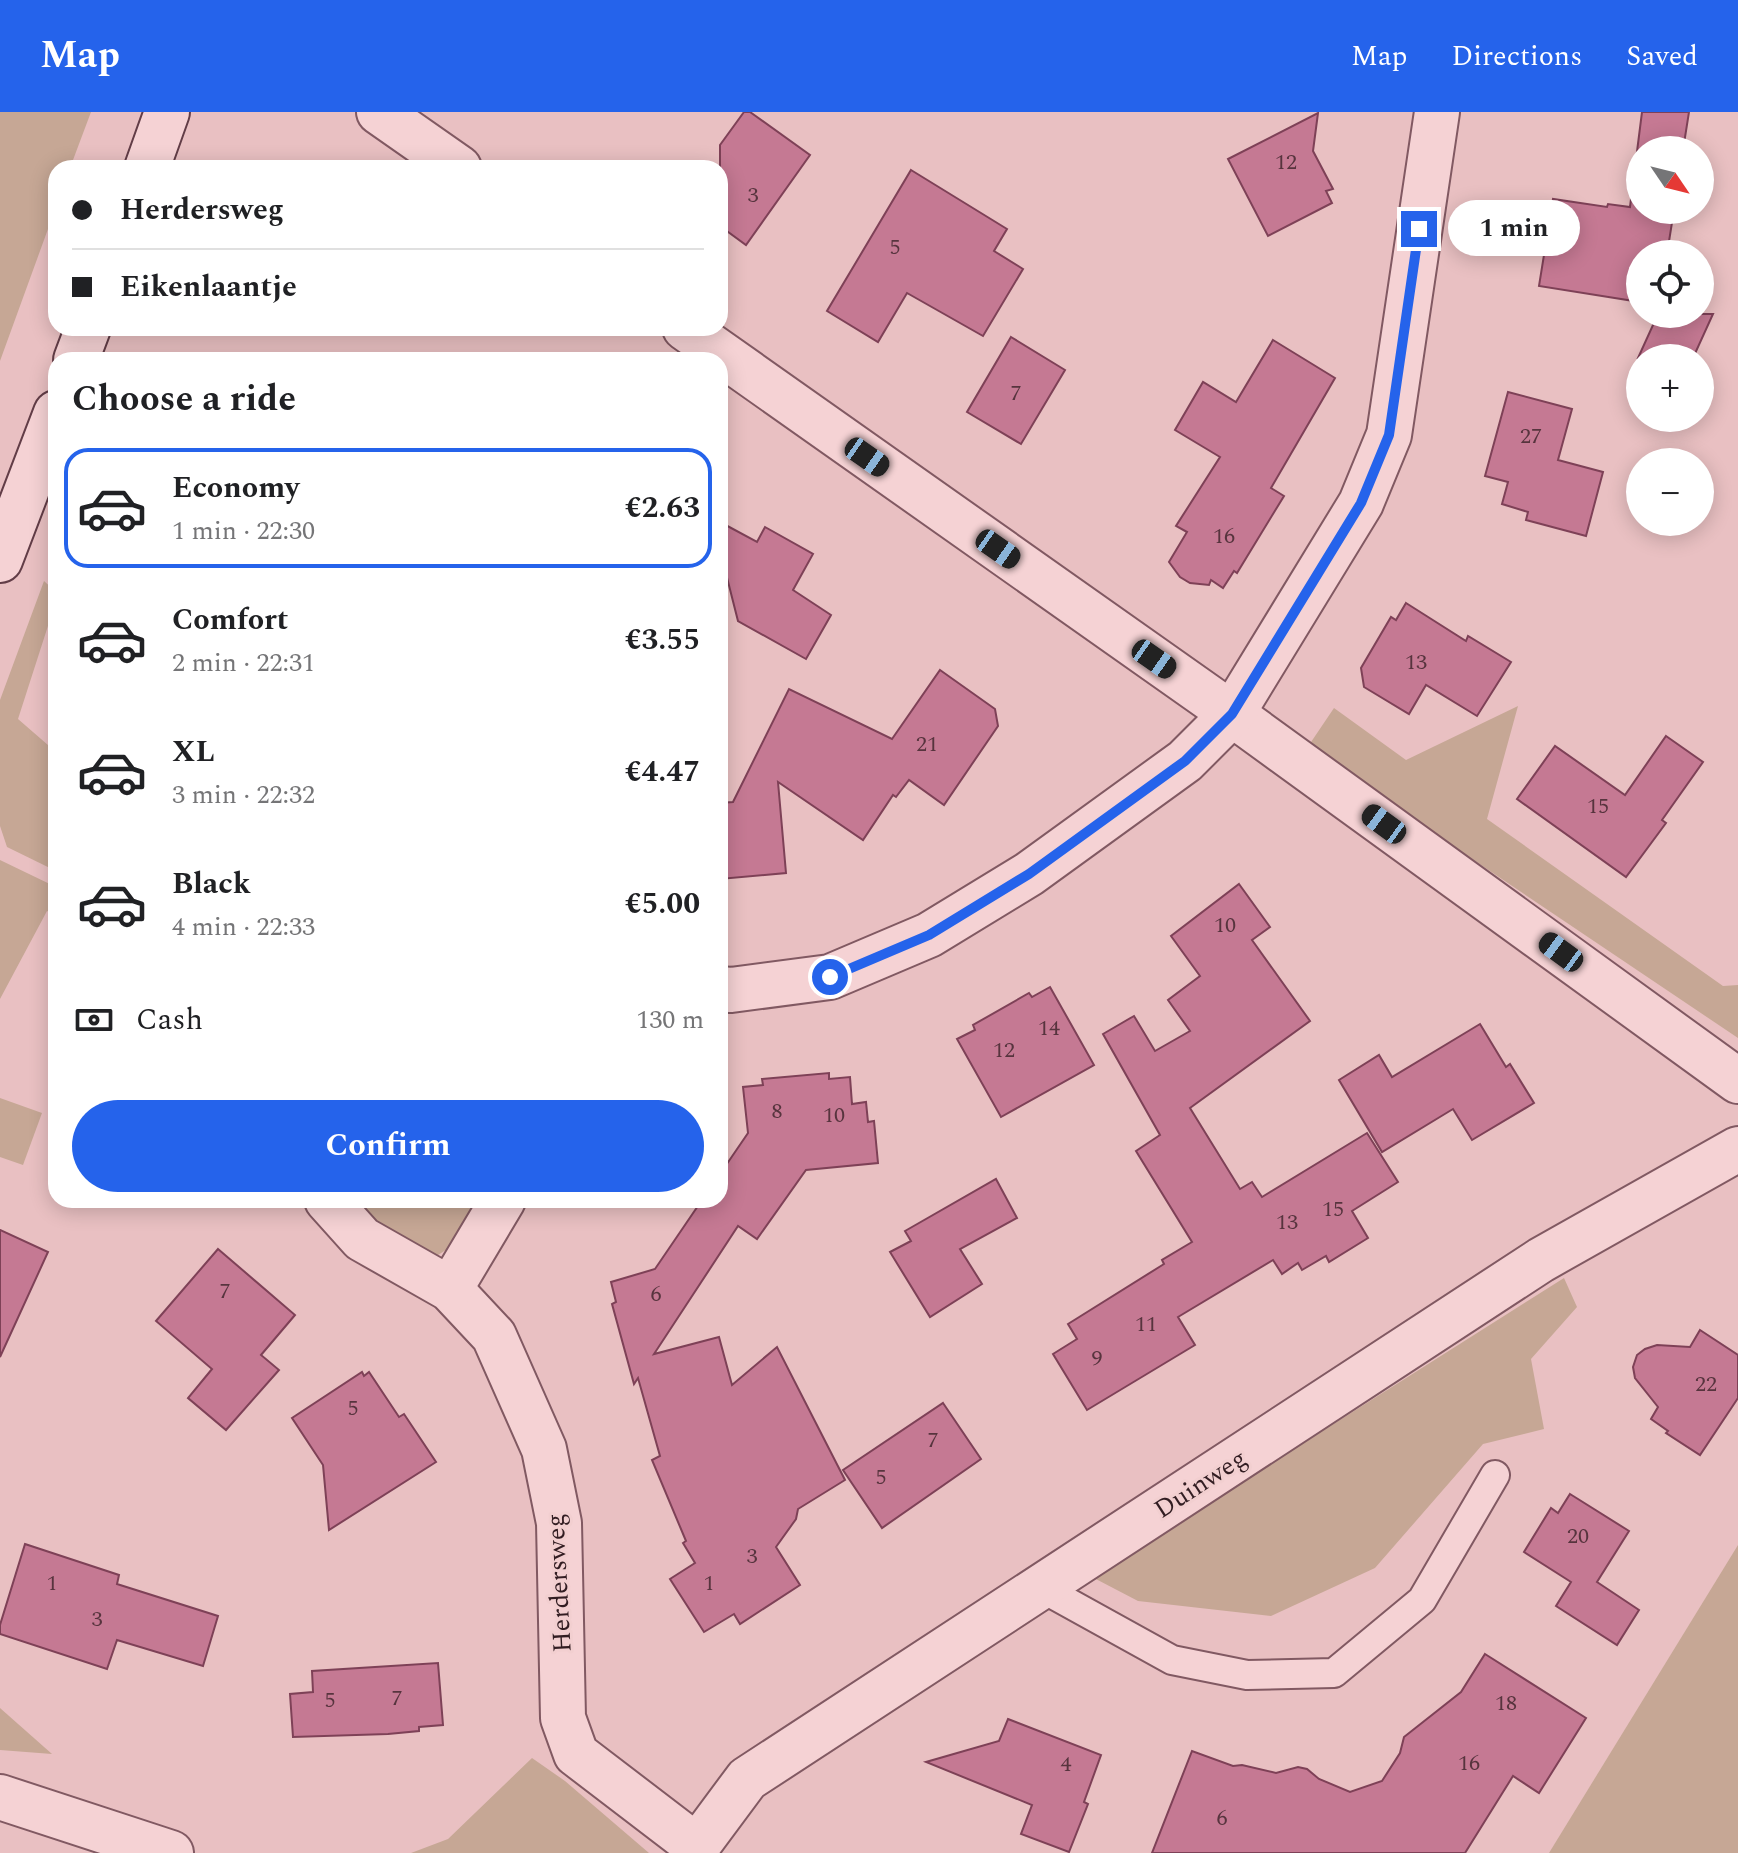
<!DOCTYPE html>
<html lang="en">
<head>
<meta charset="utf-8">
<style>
  body { margin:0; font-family:Spectral,serif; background:#f6f6f6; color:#202124; height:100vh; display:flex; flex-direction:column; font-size:30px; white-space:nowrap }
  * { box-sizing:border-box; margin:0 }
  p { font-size:26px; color:#757577 }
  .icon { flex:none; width:44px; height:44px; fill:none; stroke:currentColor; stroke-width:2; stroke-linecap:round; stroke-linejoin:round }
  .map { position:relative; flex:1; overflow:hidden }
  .drawer { position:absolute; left:48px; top:240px; width:680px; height:856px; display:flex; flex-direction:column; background:#fff; border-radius:24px; box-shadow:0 4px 20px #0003 }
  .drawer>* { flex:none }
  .banner { position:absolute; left:48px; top:48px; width:680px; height:176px; border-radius:24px; box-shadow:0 4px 20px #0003; display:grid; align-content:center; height:176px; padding:0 24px; background:#fff }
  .needle { width:52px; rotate:125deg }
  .buttons { position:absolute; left:1626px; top:24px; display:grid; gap:16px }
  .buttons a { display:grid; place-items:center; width:88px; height:88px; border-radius:50%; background:#fff; box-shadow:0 4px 20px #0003; font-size:40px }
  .end { position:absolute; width:36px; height:36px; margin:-18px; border:10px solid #2563eb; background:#fff; box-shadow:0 0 0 4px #fff }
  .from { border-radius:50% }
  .bubble { position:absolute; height:56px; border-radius:28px; background:#fff; box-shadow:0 4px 20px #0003; font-size:26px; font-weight:700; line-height:56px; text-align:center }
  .car { position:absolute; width:24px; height:48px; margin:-24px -12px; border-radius:10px; box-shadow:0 0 6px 2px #0007; background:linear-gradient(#222 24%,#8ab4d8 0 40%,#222 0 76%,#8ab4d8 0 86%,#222 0) }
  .banner b { display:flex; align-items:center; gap:28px; height:76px; font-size:30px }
  .banner b+b { border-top:2px solid #e0e0e0 }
  .banner i { width:20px; height:20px; background:#202124 }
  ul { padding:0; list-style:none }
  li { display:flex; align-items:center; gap:24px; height:120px; margin:0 16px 12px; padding:0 8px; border:4px solid transparent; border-radius:24px }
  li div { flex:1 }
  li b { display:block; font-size:30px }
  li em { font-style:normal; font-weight:700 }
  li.active { border-color:#2563eb }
  li>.icon { width:72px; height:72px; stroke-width:1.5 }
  h2 { padding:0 24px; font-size:36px; line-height:96px }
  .pay { display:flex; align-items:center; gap:20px; height:88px; padding:0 24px; font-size:30px }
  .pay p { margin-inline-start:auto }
  .cta { display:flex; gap:16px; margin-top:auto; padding:16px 24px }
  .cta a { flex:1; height:92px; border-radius:48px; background:#2563eb; color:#fff; font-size:32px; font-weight:700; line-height:92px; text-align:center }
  header { display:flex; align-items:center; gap:48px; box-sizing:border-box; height:112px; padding:0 40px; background:#2563eb; color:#fff }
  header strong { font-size:38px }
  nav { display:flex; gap:44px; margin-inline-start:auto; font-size:28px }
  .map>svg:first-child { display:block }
  .green { fill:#c6a795 }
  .building { fill:#c57993; stroke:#7e4157; stroke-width:2 }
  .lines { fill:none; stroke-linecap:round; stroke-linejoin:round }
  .lane-casing { stroke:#815962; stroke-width:32 }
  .street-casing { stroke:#815962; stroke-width:48 }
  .secondary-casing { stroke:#623d47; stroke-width:48 }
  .lane { stroke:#f5d2d4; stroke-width:28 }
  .street { stroke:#f5d2d4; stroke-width:44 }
  .secondary { stroke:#f5d2d4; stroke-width:44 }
  .route { stroke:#2563eb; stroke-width:10 }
  .labels { text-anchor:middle; stroke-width:6; stroke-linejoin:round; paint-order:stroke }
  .number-label { font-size:22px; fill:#57343e }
  .street-label { font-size:26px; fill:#321d22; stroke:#f2cfd0 }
</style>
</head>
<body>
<header>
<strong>Map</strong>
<nav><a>Map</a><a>Directions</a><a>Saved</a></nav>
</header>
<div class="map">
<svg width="1738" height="1741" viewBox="0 0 1738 1741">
  <rect width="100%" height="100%" fill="#e9c0c2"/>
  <g class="green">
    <path d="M0,0H91L70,56H56V95L0,249Z"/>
    <path d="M44,469L56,480V489L18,607L56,640V759L7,735L0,714V588Z"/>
    <path d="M1518,594L1487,707L1723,874L1738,873V926L1307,636L1334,596L1406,648Z"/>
    <path d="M0,748L56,775V803L47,799L0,887Z"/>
    <path d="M0,986L42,1001L23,1053L0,1045Z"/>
    <path d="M347,1088H480L455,1132L435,1145L359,1101Z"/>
    <path d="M1564,1166L1577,1195L1531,1247L1544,1317L1483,1332L1375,1456L1271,1504L1138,1489L1092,1465Z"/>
    <path d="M1738,1433V1741H1549Z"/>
    <path d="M0,1596L52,1642L0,1638Z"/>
    <path d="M532,1646L565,1669L649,1741H411L448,1727Z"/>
  </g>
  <g class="building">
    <path d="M744,0H750L810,43L746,133L720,114V33Z"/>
    <path d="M1642,0H1689L1683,38H1640V98H1674L1667,142H1640V190L1539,174L1553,87L1607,95L1608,92L1630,95Z"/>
    <path d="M1318,1L1313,39L1333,77L1326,79L1332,91L1268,124L1228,47Z"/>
    <path d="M911,58L1007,117L994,139L1023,157L983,224L907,181L878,230L827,199Z"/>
    <path d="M1658,202H1713L1693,246H1638Z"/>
    <path d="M1011,225L1065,258L1021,332L967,300Z"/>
    <path d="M1273,228L1335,266L1271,376L1284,384L1237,461L1234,459L1223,476L1211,468L1209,473L1190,471L1180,465L1169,450L1187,420L1176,414L1220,345L1175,318L1203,270L1236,290Z"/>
    <path d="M1508,280L1572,297L1558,348L1603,360L1586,424L1526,408L1528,400L1502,392L1508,370L1485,364Z"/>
    <path d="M720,410L757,430L765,415L813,442L793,478L831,503L806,547L738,509L720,438Z"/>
    <path d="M1406,491L1466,529L1468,524L1511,550L1477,604L1426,573L1409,602L1364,575L1361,556L1391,505L1396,508Z"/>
    <path d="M940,558L995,597L998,614L944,693L909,668L896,685L893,683L863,728L778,670L786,761L720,767V691L733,690L789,577L892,627Z"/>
    <path d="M1666,624L1703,650L1662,708L1666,711L1626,765L1517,687L1555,634L1625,683Z"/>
    <path d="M1239,772L1270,815L1252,828L1310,909L1190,996L1240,1077L1252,1070L1262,1085L1367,1021L1398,1070L1352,1099L1368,1126L1329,1150L1326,1144L1302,1158L1298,1151L1282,1162L1273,1148L1178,1205L1195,1233L1087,1298L1053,1242L1077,1227L1068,1212L1164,1152L1162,1148L1192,1130L1136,1039L1160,1023L1103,922L1134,904L1155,939L1190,919L1168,888L1200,864L1171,824Z"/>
    <path d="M1050,875L1094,953L1001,1005L957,927L975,918L973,913L1029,881L1032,885Z"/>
    <path d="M1480,912L1506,955L1510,952L1534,991L1472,1028L1453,997L1382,1040L1339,968L1379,943L1392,965Z"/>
    <path d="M829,961V967L850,965L852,992L866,990L868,1010L874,1009L878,1051L806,1058L757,1127L738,1114L654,1242L719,1225L732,1273L777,1235L845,1368L798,1397L796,1407L776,1435L800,1473L740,1512L734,1502L704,1520L670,1467L695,1451L683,1431L686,1429L652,1348L660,1344L638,1266L634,1272L612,1192L616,1190L611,1170L655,1157L702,1088H720V1062L748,1021L743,975L763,973L762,967Z"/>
    <path d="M996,1067L1017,1106L960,1137L982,1172L930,1205L890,1140L911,1129L905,1119Z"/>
    <path d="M0,1118L48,1140L0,1245Z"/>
    <path d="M218,1137L295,1203L261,1243L279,1258L226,1318L188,1286L212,1257L156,1209Z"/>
    <path d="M1700,1218L1738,1243V1286L1700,1343L1666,1321L1668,1319L1651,1307L1658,1295L1635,1266L1633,1255L1637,1243L1645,1237L1657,1233L1690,1235Z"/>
    <path d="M362,1260L364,1264L369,1260L399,1305L404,1302L436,1350L329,1418L323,1353L292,1306Z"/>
    <path d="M943,1291L981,1347L882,1416L843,1358Z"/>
    <path d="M1570,1382L1629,1419L1597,1470L1639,1498L1617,1533L1556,1494L1571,1470L1524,1440L1551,1396L1558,1401Z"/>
    <path d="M25,1432L119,1463L117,1472L218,1504L203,1554L117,1528L107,1557L0,1522V1513Z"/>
    <path d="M1485,1542L1586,1606L1539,1681L1513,1664L1465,1741H1152L1192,1639L1233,1654L1242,1653L1276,1661L1298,1655L1307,1657L1319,1667L1350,1680L1382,1669L1400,1641L1404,1625L1461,1580Z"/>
    <path d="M438,1551L443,1613L419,1615V1619L388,1622L293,1625L290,1582L313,1580L312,1559Z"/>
    <path d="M1008,1607L1101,1643L1084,1690L1088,1692L1069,1740L1021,1722L1032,1693L926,1650L999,1629Z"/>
  </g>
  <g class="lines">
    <defs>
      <path id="lane" d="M1040,1475L1172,1548L1247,1563L1334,1561L1422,1488L1495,1363"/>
      <g id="street">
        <path d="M379,0L459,56"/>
        <path d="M685,216L1232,602L1738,969"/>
        <path d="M720,877L731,878L830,865L929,823L1029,762L1185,649L1232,602L1361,391L1389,323L1437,0"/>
        <path d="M327,1088L362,1127L450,1177L494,1224L544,1337L559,1411L563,1606L576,1642L695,1733"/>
        <path d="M450,1177L503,1088"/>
        <path d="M0,1685L171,1741"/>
        <path d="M692,1741L747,1667L1541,1148L1738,1037"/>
      </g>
      <g id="secondary">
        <path d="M147,56L167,0"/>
        <path d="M76,248L88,216"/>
        <path d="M0,448L56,301"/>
      </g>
    </defs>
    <use href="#lane" class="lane-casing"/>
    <use href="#street" class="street-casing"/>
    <use href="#secondary" class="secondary-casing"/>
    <use href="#lane" class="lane"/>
    <use href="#street" class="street"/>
    <use href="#secondary" class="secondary"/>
  </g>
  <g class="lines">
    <path class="route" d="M830,865L929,823L1029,762L1185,649L1232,602L1361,391L1389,323L1419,117"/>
  </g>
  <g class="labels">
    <g class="number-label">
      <text x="1286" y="57">12</text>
      <text x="753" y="90">3</text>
      <text x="895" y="142">5</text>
      <text x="1016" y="288">7</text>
      <text x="1531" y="331">27</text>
      <text x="1224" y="431">16</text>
      <text x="1416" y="557">13</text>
      <text x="927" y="639">21</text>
      <text x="1598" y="701">15</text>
      <text x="1225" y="820">10</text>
      <text x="1049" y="923">14</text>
      <text x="1004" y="945">12</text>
      <text x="777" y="1006">8</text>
      <text x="834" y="1010">10</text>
      <text x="1333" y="1104">15</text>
      <text x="1287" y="1117">13</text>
      <text x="225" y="1186">7</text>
      <text x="656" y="1189">6</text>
      <text x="1146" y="1219">11</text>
      <text x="1097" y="1253">9</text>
      <text x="1706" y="1279">22</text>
      <text x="353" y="1303">5</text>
      <text x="933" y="1335">7</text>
      <text x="881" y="1372">5</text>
      <text x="1578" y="1431">20</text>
      <text x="752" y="1451">3</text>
      <text x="52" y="1478">1</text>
      <text x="709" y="1478">1</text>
      <text x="97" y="1514">3</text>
      <text x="397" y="1593">7</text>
      <text x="330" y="1595">5</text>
      <text x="1506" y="1598">18</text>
      <text x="1469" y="1658">16</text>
      <text x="1066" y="1659">4</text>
      <text x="1222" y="1713">6</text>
    </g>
    <g class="street-label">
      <text transform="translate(1200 1371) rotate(-33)" y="9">Duinweg</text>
      <text transform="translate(558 1471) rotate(-93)" y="9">Herdersweg</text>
    </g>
  </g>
</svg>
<div class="buttons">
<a><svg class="needle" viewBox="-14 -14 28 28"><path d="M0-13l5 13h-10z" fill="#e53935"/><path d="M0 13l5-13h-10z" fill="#757577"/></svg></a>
<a><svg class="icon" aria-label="locate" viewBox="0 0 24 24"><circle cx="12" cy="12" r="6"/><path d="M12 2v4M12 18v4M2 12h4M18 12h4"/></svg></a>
<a>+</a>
<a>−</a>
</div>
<i class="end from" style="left:830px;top:865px"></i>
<i class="end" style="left:1419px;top:117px"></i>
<div class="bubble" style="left:1448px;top:88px;width:132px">1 min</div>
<i class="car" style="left:867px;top:345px;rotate:125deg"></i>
<i class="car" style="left:998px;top:437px;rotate:125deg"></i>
<i class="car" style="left:1154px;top:547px;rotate:125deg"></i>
<i class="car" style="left:1384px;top:712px;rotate:306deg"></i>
<i class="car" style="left:1561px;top:840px;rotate:306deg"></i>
<div class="banner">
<b><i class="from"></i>Herdersweg</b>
<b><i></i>Eikenlaantje</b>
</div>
<section class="drawer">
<h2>Choose a ride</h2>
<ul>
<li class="active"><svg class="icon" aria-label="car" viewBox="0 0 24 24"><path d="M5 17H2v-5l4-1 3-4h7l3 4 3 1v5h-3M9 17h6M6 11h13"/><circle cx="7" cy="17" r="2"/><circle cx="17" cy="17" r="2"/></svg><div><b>Economy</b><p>1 min · 22:30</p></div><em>€2.63</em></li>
<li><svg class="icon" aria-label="car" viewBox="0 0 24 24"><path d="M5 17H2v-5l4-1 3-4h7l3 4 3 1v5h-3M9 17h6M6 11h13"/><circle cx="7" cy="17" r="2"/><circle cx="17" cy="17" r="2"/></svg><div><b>Comfort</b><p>2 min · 22:31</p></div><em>€3.55</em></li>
<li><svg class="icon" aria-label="car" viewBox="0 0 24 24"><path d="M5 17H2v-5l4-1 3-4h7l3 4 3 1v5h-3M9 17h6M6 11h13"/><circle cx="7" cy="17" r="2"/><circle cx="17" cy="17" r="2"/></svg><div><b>XL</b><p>3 min · 22:32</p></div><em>€4.47</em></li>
<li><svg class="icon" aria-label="car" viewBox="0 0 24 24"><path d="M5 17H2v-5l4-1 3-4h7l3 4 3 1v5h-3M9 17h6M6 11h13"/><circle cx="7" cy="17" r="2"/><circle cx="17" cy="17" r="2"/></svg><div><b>Black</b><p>4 min · 22:33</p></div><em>€5.00</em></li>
</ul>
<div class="pay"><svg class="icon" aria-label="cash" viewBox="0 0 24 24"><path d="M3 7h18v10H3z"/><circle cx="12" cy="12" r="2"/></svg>Cash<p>130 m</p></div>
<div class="cta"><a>Confirm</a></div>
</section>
</div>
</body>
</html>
